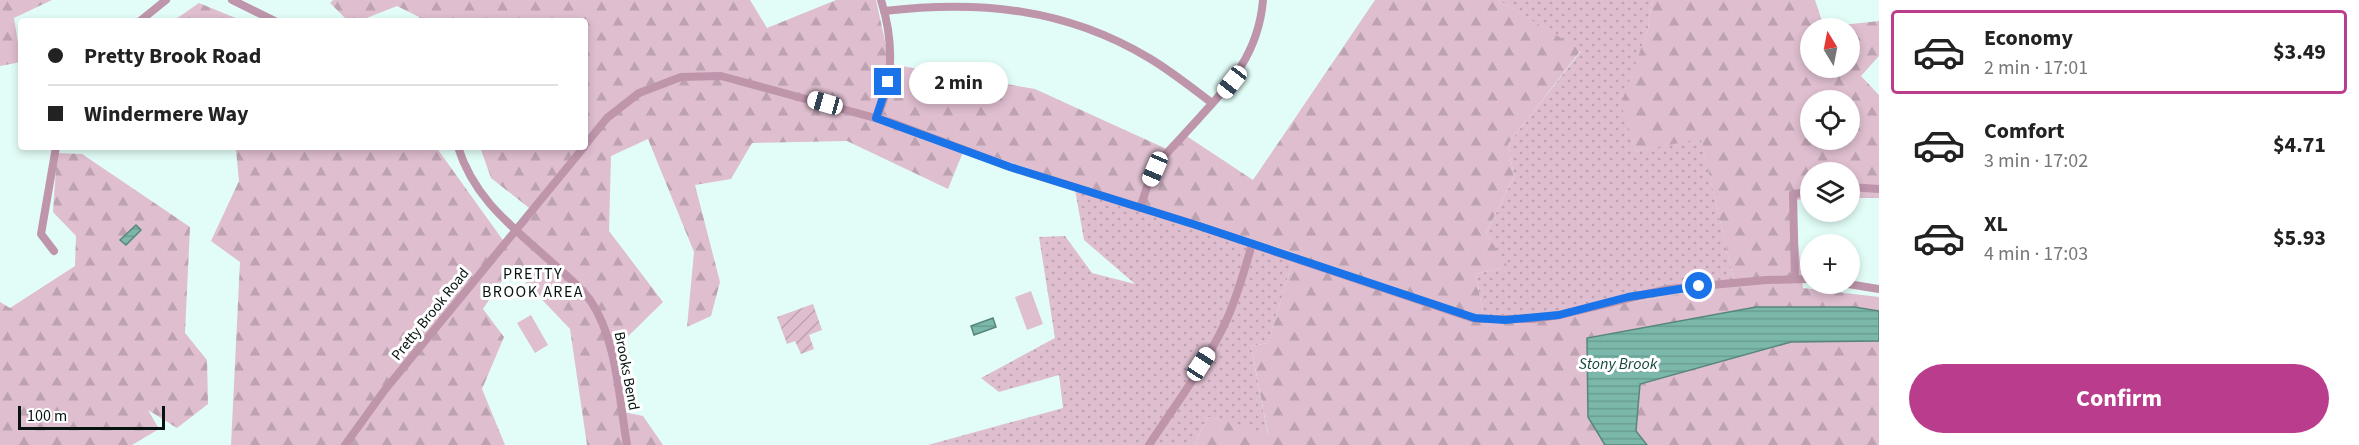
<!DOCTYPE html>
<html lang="en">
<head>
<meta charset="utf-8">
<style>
  body { margin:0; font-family:"Source Sans 3",sans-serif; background:#f2f2f2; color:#222; height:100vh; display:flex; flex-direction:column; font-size:22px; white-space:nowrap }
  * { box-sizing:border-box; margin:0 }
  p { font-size:20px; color:#767676 }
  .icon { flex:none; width:33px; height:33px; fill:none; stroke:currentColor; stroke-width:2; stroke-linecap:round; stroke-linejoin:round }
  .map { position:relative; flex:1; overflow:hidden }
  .drawer { display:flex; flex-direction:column; background:#fff; width:480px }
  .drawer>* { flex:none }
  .banner { position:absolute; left:18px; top:18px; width:570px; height:132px; border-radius:6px; box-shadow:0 3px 9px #0003; display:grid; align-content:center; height:132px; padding:0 30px; background:#fff }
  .needle { width:39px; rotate:350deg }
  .fabs { position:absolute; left:1800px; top:18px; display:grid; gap:12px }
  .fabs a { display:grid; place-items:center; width:60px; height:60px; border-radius:50%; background:#fff; box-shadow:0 3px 9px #0003; font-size:30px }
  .scale { position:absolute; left:18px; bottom:15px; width:147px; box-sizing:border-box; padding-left:6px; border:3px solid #071310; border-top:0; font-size:16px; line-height:21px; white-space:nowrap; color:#071310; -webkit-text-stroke:4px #fff; paint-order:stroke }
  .end { position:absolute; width:27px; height:27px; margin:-14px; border:8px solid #1a73e8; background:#fff; box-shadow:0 0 0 3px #fff }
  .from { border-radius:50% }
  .bubble { position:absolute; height:42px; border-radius:21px; background:#fff; box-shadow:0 3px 9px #0003; font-size:20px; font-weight:700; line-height:42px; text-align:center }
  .car { position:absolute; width:18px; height:36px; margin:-18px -9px; border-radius:8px; box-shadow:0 0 4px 2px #0007; background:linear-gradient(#fff 24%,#345 0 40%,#fff 0 76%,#345 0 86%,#fff 0) }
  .banner b { display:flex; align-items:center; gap:21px; height:57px; font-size:22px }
  .banner b+b { border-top:2px solid #e0e0e0 }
  .banner i { width:15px; height:15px; background:#222 }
  ul { padding:10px 0 0; list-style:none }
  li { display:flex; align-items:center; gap:18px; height:84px; margin:0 12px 9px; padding:0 18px; border:3px solid transparent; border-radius:6px }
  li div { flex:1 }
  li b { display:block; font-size:22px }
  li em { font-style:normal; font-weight:700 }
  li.current { border-color:#b93d8c }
  li>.icon { width:54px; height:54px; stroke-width:1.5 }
  .primary-button { display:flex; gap:12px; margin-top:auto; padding:12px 30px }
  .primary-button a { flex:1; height:69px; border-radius:36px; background:#b93d8c; color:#fff; font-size:24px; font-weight:700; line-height:69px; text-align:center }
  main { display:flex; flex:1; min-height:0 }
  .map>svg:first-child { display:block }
  .grass { fill:url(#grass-dots) }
  .forest { fill:url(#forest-firs); fill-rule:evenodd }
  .garden { fill:url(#garden-furrows) }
  .pitch { fill:#debecf }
  .water { fill:url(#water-rules); stroke:#58867c; stroke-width:1.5 }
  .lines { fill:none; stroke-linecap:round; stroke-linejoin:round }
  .minor { stroke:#be95ab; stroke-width:8 }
  .route { stroke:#1a73e8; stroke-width:8 }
  .labels { text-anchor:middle; stroke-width:6; stroke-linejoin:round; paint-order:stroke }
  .street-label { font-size:15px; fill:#071310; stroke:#fff }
  .neighbourhood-label { font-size:16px; letter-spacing:1.5px; fill:#071310; stroke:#fff }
  .water-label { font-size:16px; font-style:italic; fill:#11473e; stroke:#fff }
</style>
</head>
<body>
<main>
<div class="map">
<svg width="1879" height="445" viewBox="0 0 1879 445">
  <defs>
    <pattern id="grass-dots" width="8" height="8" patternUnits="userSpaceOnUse" patternTransform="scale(1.5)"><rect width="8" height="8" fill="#debecf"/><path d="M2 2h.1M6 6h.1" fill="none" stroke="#bda2b1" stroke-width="1.8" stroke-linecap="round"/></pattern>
    <pattern id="forest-firs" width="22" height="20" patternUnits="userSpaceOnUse" patternTransform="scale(1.5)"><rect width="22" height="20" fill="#debecf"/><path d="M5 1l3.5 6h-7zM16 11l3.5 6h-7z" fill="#bda2b1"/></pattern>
    <pattern id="garden-furrows" width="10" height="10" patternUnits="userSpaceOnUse" patternTransform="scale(1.5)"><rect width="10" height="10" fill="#debecf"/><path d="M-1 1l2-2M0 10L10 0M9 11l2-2" fill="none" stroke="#bda2b1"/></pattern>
    <pattern id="water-rules" width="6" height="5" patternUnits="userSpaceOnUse" patternTransform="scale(1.5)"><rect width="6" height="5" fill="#7bb8ab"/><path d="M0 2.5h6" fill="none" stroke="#699d92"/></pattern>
  </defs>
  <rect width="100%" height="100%" fill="#e2fdf7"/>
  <g class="grass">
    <path d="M1498,0H1652L1648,29L1622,104L1635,151L1701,138L1735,285L1505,323L1484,320L1476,274L1507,267L1486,233L1514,177L1508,144L1581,51Z"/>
    <path d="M1074,184L1295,253L1268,343L1251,346L1268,435L1208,417L1194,445H928L1063,408L1059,375L999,392L981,378L1055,338L1039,237L1065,236L1092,273L1135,284L1084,240Z"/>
  </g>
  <g class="forest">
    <path d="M0,0H52L14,18L21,62L0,66Z"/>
    <path d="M333,0H750L767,28L836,0H876L890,64L1035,89L1171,151L1185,135L1253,180L1375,0H1498L1581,50L1508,144L1514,177L1486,233L1508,267L1476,274L1484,320L1505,323L1735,285L1701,139L1635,151L1621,104L1648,29L1652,0H1815L1824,27L1879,21V56L1861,76L1879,95V198H1850V172H1810V199L1793,200L1803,288L1879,297V311L1854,307H1756L1588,417L1605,445H1194L1208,417L1268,434L1251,346L1268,343L1295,253L1074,184L965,147L948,189L847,141L752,143L731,179L695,185L720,282L711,316L687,327L694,252L648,139L611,156L609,231L663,302L610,354L619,411L643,416L663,445H587L570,329L511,267L483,309L504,337L482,389L505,445H231L240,262L211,241L239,181L236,150L232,147H436L505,243L533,211L491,178L480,147H585V21H419V17L397,6L359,21H348L330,3ZM1810,28H1850V68H1810ZM1810,100H1850V140H1810Z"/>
    <path d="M199,3L243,21H173Z"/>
    <path d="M57,153L82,154L190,227L185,333L207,360L208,404L177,428L148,410L159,429L132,445H0V302L10,308L75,266L76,236L53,212Z"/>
    <path d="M1879,341V445H1647L1636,431L1640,384L1791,342Z"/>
  </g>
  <path class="garden" d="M813,304L822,330L809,335L814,349L801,354L795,341L787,344L777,317Z"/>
  <g class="pitch">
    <path d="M1031,291L1043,324L1027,330L1015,297Z"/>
    <path d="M531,315L548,345L535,353L517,323Z"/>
  </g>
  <g class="water">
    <path d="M136,225L141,230L126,245L120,240Z"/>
    <path d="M1756,307H1854L1879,311V341L1791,342L1640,384L1636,431L1647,445H1605L1588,417L1587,338Z"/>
    <path d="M993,318L996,327L974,335L971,326Z"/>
  </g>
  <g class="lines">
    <g class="minor">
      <path d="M232,0L275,21"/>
      <path d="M884,11C979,0 1066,8 1149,58C1171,71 1192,88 1212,103"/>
      <path d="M140,21L166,0"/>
      <path d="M876,118C895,82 893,38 881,0"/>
      <path d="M585,145L607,118L639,93L681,77L721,76L890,122L1010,167L1196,225L1475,319H1534L1559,315L1668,289L1766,280L1810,279"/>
      <path d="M458,147C475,202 517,230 558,268C569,278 581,288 590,300C617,339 619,399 627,445"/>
      <path d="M1850,187L1879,189"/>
      <path d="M1140,208C1145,195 1148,180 1155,168C1161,158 1171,149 1179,140C1218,96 1258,63 1263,0"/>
      <path d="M54,251L41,234L56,147"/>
      <path d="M1795,279L1793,194L1810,192"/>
      <path d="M1848,284L1879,289"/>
      <path d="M345,445L384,391L584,147"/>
      <path d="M1149,445C1176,404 1207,363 1227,319C1238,294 1245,269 1252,244"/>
    </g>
  </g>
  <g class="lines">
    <path class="route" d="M888,82L876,118L1010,167L1196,225L1475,318L1505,320L1559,315L1628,297L1699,286"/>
  </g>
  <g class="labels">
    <g class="street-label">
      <text transform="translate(430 314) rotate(-51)" y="5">Pretty Brook Road</text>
      <text transform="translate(627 371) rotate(79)" y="5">Brooks Bend</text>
    </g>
    <g class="neighbourhood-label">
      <text x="533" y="279">PRETTY<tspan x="533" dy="18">BROOK AREA</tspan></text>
    </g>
    <g class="water-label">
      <text x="1618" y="369">Stony Brook</text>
    </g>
  </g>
</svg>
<div class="fabs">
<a><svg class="needle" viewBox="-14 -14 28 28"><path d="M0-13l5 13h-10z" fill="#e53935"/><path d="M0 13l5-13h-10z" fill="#767676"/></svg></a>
<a><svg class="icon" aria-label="locate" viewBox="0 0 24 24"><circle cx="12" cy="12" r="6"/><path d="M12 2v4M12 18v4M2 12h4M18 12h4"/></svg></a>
<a><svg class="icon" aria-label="layers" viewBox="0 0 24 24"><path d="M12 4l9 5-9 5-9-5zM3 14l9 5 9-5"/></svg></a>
<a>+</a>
</div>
<div class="scale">100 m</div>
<i class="end from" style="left:1699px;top:286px"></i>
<i class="end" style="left:888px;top:82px"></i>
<div class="bubble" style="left:909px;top:62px;width:99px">2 min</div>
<i class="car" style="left:1232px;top:82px;rotate:218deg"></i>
<i class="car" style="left:825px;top:103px;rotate:286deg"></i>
<i class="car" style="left:1155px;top:169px;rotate:203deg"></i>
<i class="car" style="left:1201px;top:364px;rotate:33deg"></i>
<div class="banner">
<b><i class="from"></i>Pretty Brook Road</b>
<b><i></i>Windermere Way</b>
</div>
</div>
<section class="drawer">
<ul>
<li class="current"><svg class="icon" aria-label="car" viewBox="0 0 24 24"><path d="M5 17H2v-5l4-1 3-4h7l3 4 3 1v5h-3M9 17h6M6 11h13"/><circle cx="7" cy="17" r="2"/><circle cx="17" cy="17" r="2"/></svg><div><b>Economy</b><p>2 min · 17:01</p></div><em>$3.49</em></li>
<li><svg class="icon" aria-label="car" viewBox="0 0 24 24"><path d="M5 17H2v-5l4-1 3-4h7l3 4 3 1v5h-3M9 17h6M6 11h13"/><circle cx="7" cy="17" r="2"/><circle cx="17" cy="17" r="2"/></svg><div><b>Comfort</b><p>3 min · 17:02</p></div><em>$4.71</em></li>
<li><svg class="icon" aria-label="car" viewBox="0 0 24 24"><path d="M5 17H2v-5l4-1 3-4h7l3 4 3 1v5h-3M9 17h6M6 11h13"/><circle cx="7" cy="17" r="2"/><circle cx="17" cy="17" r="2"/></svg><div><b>XL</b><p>4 min · 17:03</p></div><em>$5.93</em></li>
</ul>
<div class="primary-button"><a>Confirm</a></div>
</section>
</main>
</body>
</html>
